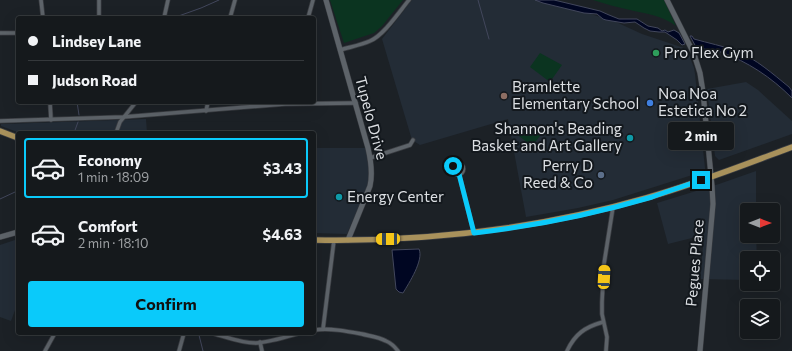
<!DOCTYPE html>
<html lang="en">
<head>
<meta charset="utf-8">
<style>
  body { margin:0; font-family:Commissioner,sans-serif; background:#1e2225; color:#f1f3f6; height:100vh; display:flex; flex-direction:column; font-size:15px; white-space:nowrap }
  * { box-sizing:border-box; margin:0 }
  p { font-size:13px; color:#9da0a3 }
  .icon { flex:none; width:22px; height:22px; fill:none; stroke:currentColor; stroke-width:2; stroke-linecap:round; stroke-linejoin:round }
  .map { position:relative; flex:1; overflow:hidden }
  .drawer { position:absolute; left:16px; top:131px; width:300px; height:204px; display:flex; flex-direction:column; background:#15191c; border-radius:4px; box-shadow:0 4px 16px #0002,0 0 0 1px #34383b }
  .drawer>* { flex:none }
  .hud { position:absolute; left:16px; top:16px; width:300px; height:88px; border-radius:4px; box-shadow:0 4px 16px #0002,0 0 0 1px #34383b; display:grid; align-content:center; height:88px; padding:0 12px; background:#15191c }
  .needle { width:26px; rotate:90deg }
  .tools { position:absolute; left:740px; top:203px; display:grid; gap:8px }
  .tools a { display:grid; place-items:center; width:40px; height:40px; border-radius:4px; background:#15191c; box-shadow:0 4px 16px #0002,0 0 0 1px #34383b; font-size:20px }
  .end { position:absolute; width:18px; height:18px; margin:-9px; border:5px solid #0acafa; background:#111; box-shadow:0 0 0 2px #111 }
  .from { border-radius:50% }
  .bubble { position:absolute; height:28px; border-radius:4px; background:#15191c; box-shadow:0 4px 16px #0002,0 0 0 1px #34383b; font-size:13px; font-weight:700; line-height:28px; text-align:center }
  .car { position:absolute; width:12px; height:24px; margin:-12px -6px; border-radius:5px; box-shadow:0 0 3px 1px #0007; background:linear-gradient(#f5c518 24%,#345 0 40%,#f5c518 0 76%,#345 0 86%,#f5c518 0) }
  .hud b { display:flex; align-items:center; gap:14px; height:38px; font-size:15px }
  .hud b+b { border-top:1px solid #34383b }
  .hud i { width:10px; height:10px; background:#f1f3f6 }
  ul { padding:7px 0 0; list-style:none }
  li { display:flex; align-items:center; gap:12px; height:60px; margin:0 8px 6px; padding:0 4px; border:2px solid transparent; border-radius:4px }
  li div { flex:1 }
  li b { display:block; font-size:15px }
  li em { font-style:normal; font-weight:700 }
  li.active { border-color:#0acafa }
  li>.icon { width:36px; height:36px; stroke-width:1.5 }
  .button { display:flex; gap:8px; margin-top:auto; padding:8px 12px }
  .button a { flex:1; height:46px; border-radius:4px; background:#0acafa; color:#111; font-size:16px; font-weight:700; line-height:46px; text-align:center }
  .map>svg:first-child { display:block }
  .built { fill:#232c36 }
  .green { fill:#0b3420 }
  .water { fill:#000622; stroke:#42475c }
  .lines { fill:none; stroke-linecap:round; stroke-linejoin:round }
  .stream { stroke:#42475c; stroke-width:1 }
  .street-casing { stroke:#3a3d42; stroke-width:5 }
  .secondary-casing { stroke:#3a3d42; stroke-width:6 }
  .primary-casing { stroke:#3a3d42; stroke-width:7 }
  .street { stroke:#5d6369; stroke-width:3.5 }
  .secondary { stroke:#5d6369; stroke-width:5 }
  .primary { stroke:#a8915b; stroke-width:5.5 }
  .route { stroke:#0acafa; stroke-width:5 }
  .leisure-dot { fill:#2e9e5b; stroke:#13181d; stroke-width:1.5 }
  .education-dot { fill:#8d6e63; stroke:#13181d; stroke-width:1.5 }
  .shop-dot { fill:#3f7fe0; stroke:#13181d; stroke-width:1.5 }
  .culture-dot { fill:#0f9aa8; stroke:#13181d; stroke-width:1.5 }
  .service-dot { fill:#5c6f8a; stroke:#13181d; stroke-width:1.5 }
  .labels { text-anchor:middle; stroke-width:4; stroke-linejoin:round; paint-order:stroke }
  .poi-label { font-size:15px; fill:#dcdfe3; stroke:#13181d; text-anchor:start }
  .street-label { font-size:15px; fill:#dcdfe3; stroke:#13181d }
</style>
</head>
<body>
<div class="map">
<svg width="792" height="351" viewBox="0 0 792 351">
  <rect width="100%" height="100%" fill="#1c2126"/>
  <g class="built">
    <path d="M412,0H538L569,7L616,22L642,34L687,49L694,68L695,74L705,168V171L613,200L578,208L526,217L508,119L420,145L412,140L382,39Z"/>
    <path d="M746,82L758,90L792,121V134L719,160L715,156L707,89Z"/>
    <path d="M146,119L147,133H20L1,126V124H5Z"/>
    <path d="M314,148H366L369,164V178L368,185L347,234L314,233Z"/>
    <path d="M756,171V210H747V236H756L757,258H747V280L700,279L704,235L668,244L657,203L719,184Z"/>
    <path d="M18,239V302L11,321L0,317V245Z"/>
  </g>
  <g class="green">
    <path d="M330,0H403L382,26L374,33L344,43Z"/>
    <path d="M593,0H664L676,26C661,15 648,14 630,10C617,7 605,4 593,0Z"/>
    <path d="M540,53L562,65L550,82L530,67Z"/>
    <path d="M526,126L529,127L540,134V136L532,146L519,136Z"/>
  </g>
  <g class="water">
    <path d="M535,0H554L600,11L609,15L619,19H637L648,26L658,28L662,31L665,30L668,32L674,30L679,33L685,44L682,45L677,40L665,32H659L650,31L644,28L635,22L624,23L606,20L603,19L597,14L584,13L543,3Z"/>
    <path d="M690,36H692L694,39C708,43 723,46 737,51C756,59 773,74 789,87L792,91V98C771,77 748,62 721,52C713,50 704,50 696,47Z"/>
    <path d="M419,249C424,260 409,283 403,293L399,292L396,289L392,250Z"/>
  </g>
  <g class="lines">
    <g class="stream">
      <path d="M478,0L489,39"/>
      <path d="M173,18L201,8L219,0"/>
      <path d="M77,102L79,115"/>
      <path d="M74,133L78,122"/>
      <path d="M0,199L15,192L18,189"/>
      <path d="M199,335L203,351"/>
    </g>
    <defs>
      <g id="street">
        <path d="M41,0L43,18"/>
        <path d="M99,18V0"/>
        <path d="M164,18L168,0"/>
        <path d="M230,18L235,0"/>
        <path d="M308,18L313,0"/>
        <path d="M0,33H18"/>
        <path d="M340,50C350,47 361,45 370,41C384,35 399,12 409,0"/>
        <path d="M50,102L51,120"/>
        <path d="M206,111L208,102"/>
        <path d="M0,121L123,117L285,104L356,103"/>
        <path d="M116,133L120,122L136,102"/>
        <path d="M370,158L410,145L413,140"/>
        <circle cx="458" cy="169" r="5.5"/>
        <path d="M459,174L474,233"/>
        <path d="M323,329L334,240"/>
        <path d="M314,330C330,328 346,331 362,334C370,336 379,337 386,341C391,343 395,347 398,351"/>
        <path d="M212,333C226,337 241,343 256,343C270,342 286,337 300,333"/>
        <path d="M260,342L262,351"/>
        <path d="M45,351L55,333"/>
        <path d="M179,351L184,333"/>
        <path d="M567,351C575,334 585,327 603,322"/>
        <path d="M606,351L607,337L602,314V302L604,264L613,207"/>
      </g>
      <g id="secondary">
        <path d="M326,0L368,148C371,161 373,173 370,186L348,240"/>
        <path d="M667,0L694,54L700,73L703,92L712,186L713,204L700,351"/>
        <path d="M0,237L18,232"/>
      </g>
      <g id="primary">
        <path d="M0,131L18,138"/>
        <path d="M314,240C426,242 538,229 646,198C696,184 744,165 792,147"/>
      </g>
    </defs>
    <use href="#street" class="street-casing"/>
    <use href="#secondary" class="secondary-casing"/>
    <use href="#primary" class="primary-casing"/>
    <use href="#street" class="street"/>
    <use href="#secondary" class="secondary"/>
    <use href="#primary" class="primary"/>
  </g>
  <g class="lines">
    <path class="route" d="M453,166C450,170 454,175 459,174L474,233C534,226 594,214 652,197C668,191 685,186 701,180"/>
  </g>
  <circle class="leisure-dot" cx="656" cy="53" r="4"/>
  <circle class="education-dot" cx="504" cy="96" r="4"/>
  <circle class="shop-dot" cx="650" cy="103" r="4"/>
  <g class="culture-dot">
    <circle cx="630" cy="138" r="4"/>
    <circle cx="339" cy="197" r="4"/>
  </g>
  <circle class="service-dot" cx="601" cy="175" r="4"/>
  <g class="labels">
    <g class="poi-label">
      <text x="664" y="58">Pro Flex Gym</text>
      <text x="512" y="92">Bramlette<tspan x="512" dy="17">Elementary School</tspan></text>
      <text x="658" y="99">Noa Noa<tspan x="658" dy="17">Estetica No 2</tspan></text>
      <text x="622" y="134" text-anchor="end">Shannon's Beading<tspan x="622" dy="17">Basket and Art Gallery</tspan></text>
      <text x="593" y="171" text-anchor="end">Perry D<tspan x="593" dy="17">Reed &amp; Co</tspan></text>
      <text x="347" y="202">Energy Center</text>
    </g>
    <g class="street-label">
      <text transform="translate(371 118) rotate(75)" y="5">Tupelo Drive</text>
      <text transform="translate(695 263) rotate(-85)" y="5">Pegues Place</text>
    </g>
  </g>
</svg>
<div class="tools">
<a><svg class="needle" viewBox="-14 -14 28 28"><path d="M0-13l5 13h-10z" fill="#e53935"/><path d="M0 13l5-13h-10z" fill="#9da0a3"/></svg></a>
<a><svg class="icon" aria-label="locate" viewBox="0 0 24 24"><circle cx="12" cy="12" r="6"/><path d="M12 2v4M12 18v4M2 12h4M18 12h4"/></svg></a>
<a><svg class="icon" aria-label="layers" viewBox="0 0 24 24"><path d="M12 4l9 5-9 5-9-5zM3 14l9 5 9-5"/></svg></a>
</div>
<i class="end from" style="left:453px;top:166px"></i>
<i class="end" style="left:701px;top:180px"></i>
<div class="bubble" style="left:668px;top:122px;width:66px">2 min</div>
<i class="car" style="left:388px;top:239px;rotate:269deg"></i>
<i class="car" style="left:604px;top:277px;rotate:3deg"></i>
<div class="hud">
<b><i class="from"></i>Lindsey Lane</b>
<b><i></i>Judson Road</b>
</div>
<section class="drawer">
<ul>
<li class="active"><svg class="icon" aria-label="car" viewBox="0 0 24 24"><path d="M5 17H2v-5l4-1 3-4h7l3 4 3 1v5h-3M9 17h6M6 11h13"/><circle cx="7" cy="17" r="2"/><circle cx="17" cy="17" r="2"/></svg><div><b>Economy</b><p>1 min · 18:09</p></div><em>$3.43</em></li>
<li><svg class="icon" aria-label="car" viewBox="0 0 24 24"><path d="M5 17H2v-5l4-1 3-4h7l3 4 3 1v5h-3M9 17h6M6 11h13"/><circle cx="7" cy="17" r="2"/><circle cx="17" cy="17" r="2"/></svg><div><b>Comfort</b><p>2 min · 18:10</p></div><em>$4.63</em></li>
</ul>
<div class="button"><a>Confirm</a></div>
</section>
</div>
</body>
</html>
